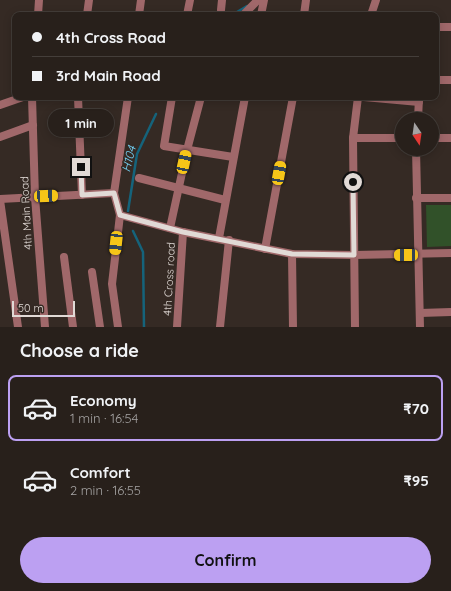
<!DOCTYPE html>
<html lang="en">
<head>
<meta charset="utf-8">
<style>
  body { margin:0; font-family:Quicksand,sans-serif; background:#342d28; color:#f1f3f6; height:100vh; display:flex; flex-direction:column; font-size:15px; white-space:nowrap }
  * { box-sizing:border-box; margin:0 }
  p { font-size:13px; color:#a5a3a3 }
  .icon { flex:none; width:22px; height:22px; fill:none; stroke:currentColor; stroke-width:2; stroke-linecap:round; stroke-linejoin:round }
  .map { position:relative; height:327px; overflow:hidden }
  .details { display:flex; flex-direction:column; background:#28201b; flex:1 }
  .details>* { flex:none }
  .top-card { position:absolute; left:12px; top:12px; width:427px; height:88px; border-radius:8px; box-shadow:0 2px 10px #0003,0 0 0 1px #443e3a; display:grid; align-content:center; height:88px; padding:0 20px; background:#28201b }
  .needle { width:26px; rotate:167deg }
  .fabs { position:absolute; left:395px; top:112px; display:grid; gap:8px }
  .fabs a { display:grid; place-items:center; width:44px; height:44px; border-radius:50%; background:#28201b; box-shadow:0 2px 10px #0003,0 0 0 1px #443e3a; font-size:20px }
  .scale { position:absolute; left:12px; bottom:10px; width:63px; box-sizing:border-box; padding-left:4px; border:2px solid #e1dad6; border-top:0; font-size:11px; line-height:14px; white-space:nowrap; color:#e1dad6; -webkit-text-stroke:3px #352a24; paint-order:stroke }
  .end { position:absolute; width:18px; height:18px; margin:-9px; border:5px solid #e1dad6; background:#111; box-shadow:0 0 0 2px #111 }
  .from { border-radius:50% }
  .bubble { position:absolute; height:28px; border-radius:14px; background:#28201b; box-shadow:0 2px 10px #0003,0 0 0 1px #443e3a; font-size:13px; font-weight:700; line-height:28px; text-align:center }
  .car { position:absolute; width:12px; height:24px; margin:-12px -6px; border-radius:5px; box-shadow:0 0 3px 1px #0007; background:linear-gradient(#f5c518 24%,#345 0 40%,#f5c518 0 76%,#345 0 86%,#f5c518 0) }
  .top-card b { display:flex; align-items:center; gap:14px; height:38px; font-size:15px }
  .top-card b+b { border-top:1px solid #443e3a }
  .top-card i { width:10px; height:10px; background:#f1f3f6 }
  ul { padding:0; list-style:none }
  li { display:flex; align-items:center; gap:12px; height:66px; margin:0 8px 6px; padding:0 12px; border:2px solid transparent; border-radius:8px }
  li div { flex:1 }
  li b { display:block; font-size:15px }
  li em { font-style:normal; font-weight:700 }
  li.on { border-color:#bca0f2 }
  li>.icon { width:36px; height:36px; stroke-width:1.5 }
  h2 { padding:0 20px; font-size:18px; line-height:48px }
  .action { display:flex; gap:8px; margin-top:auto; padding:8px 20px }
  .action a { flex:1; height:46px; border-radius:24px; background:#bca0f2; color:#111; font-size:16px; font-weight:700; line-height:46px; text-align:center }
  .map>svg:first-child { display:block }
  .green { fill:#315129 }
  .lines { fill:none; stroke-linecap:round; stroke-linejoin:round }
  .stream { stroke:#15637b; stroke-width:2.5 }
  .minor { stroke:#a0686a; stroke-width:8 }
  .route { stroke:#e1dad6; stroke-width:5 }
  .labels { text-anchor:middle; stroke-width:3; stroke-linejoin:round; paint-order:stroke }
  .street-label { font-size:11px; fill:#e1dad6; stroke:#352a24 }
  .water-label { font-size:12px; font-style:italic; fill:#75d6fb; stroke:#352a24 }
</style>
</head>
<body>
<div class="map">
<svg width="451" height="327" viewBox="0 0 451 327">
  <rect width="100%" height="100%" fill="#352a24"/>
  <path class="green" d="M426,205H451V246L427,247Z"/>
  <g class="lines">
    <g class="stream">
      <path d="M232,15L247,6"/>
      <path d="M181,97H182"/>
      <path d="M128,211L137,154L156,114"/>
      <path d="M133,231L143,252L144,327"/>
    </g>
    <g class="minor">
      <path d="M221,10L222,0"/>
      <path d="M38,15L39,0"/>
      <path d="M87,15L89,0"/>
      <path d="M139,15L141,0"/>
      <path d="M187,15L190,0"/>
      <path d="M243,15L258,0"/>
      <path d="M261,15L264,0"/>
      <path d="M304,15L306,0"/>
      <path d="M371,15L376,0"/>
      <path d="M436,27H451"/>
      <path d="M436,80H451"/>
      <path d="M32,97L35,197L45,327"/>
      <path d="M78,97L82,195"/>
      <path d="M172,97L164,146L233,157"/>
      <path d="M364,97L419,102"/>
      <path d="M0,105L23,97"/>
      <path d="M418,119L419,98"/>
      <path d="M0,137L33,125"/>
      <path d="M353,138H402"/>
      <path d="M432,138H451"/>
      <path d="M416,149L420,327"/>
      <path d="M139,178L225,200"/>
      <path d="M416,198H451"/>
      <path d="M0,199L114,193"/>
      <path d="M0,200L18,327"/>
      <path d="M120,215L183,232L292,254L354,255L451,253"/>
      <path d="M170,228L187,150L201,97"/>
      <path d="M219,238L245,97"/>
      <path d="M265,249L293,97"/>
      <path d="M292,254L293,327"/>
      <path d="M64,257L73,327"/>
      <path d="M92,272L100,327"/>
      <path d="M420,313L451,312"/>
      <path d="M118,327L112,284L120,215L114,193L128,97"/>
      <path d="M177,327L183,232"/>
      <path d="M220,327L229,240"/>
      <path d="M355,327L353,138L358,97"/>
    </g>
  </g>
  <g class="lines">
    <path class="route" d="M81,167L82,195L114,193L120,215L183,232L292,254L354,255L353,182"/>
  </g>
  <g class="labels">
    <g class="street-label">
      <text transform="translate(26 213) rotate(-93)" y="4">4th Main Road</text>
      <text transform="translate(169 279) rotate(-87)" y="4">4th Cross road</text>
    </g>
    <g class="water-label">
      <text transform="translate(129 159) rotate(-76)" y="4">H104</text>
    </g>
  </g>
</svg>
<div class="fabs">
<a><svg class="needle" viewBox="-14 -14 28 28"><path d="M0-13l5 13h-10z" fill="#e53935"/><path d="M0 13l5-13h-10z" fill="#a5a3a3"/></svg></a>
</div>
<div class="scale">50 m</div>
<i class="end from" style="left:353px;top:182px"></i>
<i class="end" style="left:81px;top:167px"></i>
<div class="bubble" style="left:48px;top:109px;width:66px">1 min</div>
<i class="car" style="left:184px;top:162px;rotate:12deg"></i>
<i class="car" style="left:279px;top:173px;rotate:10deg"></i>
<i class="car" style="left:46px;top:196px;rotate:87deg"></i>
<i class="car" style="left:116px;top:243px;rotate:186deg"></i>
<i class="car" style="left:406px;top:255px;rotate:269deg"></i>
<div class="top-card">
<b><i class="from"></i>4th Cross Road</b>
<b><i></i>3rd Main Road</b>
</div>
</div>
<section class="details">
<h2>Choose a ride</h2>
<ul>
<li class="on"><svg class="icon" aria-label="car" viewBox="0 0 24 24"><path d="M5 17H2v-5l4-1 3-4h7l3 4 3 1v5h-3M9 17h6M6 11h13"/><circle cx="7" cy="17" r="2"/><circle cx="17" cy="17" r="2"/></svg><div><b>Economy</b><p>1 min · 16:54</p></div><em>₹70</em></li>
<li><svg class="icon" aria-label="car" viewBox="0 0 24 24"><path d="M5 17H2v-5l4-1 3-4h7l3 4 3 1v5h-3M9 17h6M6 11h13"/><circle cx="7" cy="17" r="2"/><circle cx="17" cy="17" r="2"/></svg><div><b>Comfort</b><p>2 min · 16:55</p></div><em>₹95</em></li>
</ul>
<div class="action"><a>Confirm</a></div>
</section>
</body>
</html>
